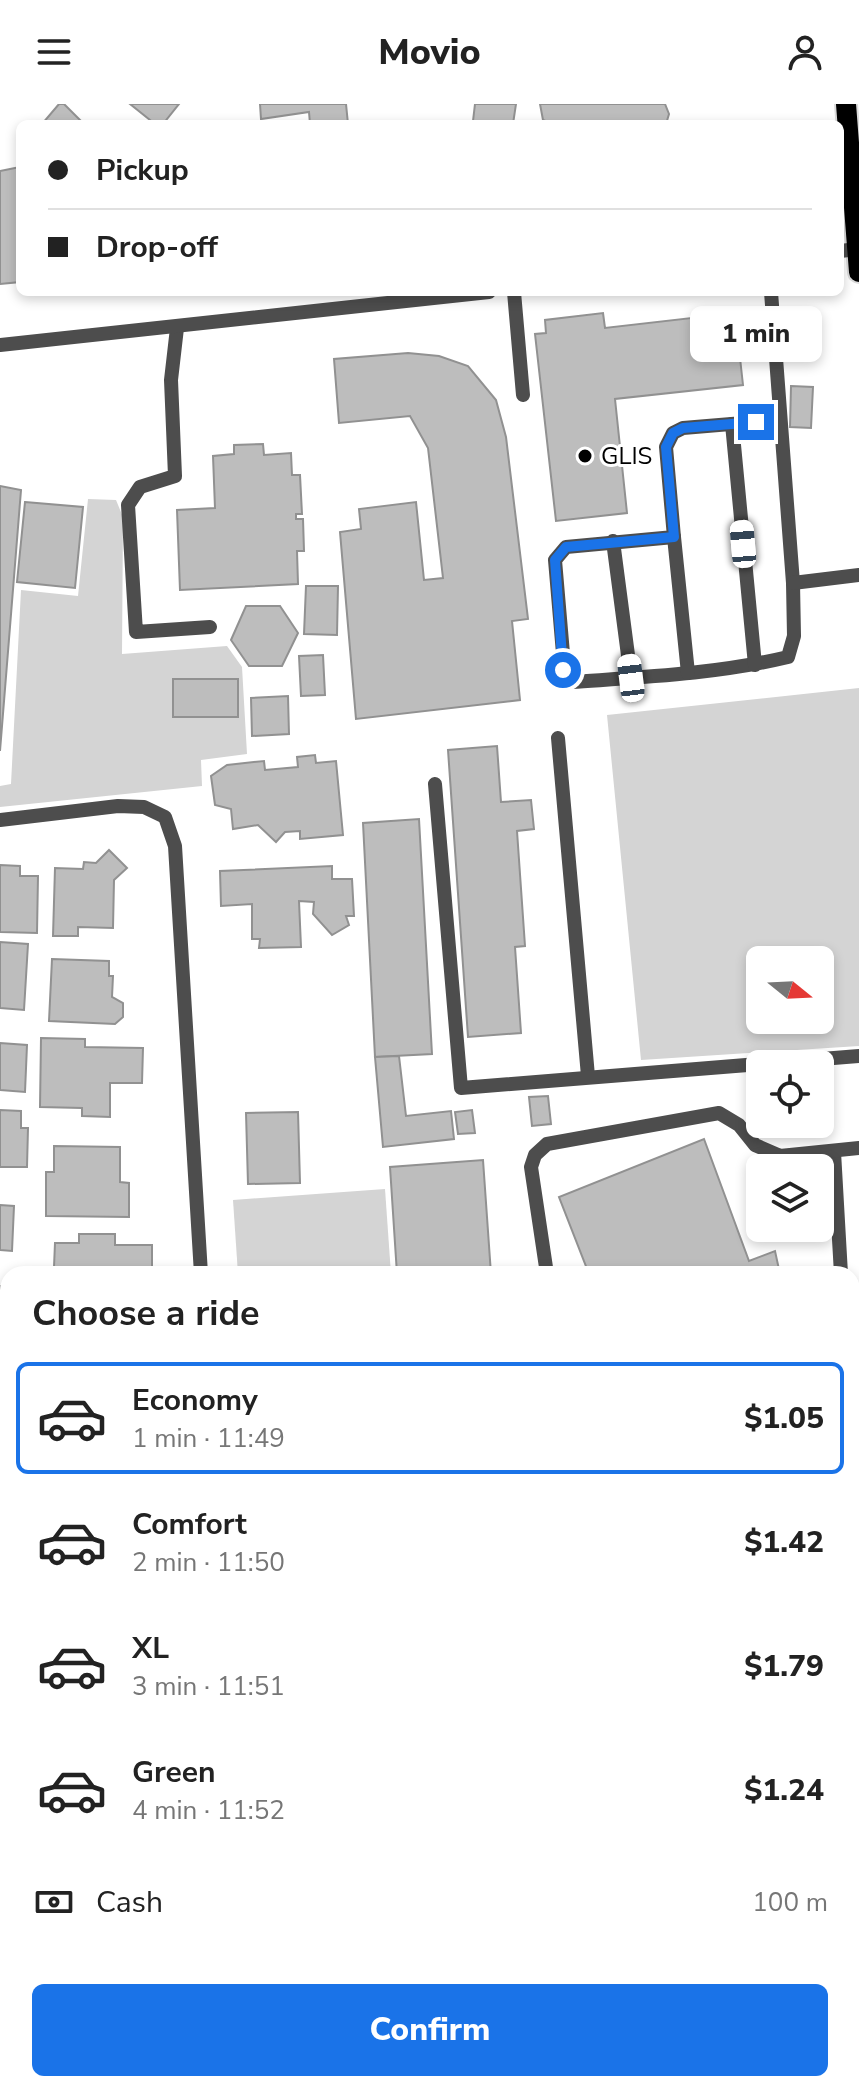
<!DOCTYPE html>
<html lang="en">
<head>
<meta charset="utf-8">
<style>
  body { margin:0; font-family:"Nunito Sans",sans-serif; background:#f2f2f2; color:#222; height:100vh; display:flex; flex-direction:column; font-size:30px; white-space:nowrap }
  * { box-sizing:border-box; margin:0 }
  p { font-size:26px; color:#767676 }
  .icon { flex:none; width:44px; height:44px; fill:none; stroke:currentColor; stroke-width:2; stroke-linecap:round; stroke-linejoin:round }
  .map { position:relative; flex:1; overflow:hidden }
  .details { position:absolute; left:0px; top:1162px; width:860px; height:826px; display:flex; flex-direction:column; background:#fff; border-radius:24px 24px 0 0; box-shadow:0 4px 12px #0003 }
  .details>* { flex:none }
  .top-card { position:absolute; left:16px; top:16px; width:828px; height:176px; border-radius:12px; box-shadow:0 4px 12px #0003; display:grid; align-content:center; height:176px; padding:0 32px; background:#fff }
  .needle { width:52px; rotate:108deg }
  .fabs { position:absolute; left:746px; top:842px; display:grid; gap:16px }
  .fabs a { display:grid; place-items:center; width:88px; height:88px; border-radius:12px; background:#fff; box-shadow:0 4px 12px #0003; font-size:40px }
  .end { position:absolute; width:36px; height:36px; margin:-18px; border:10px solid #1a73e8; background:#fff; box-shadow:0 0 0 4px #fff }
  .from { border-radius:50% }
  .bubble { position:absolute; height:56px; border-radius:12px; background:#fff; box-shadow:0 4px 12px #0003; font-size:26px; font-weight:800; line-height:56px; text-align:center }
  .car { position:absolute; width:24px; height:48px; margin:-24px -12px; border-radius:10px; box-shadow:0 0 6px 2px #0007; background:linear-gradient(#fff 24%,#345 0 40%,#fff 0 76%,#345 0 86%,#fff 0) }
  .top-card b { display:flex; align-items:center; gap:28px; height:76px; font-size:30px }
  .top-card b+b { border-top:2px solid #e0e0e0 }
  .top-card i { width:20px; height:20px; background:#222 }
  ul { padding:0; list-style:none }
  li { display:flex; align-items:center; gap:24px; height:112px; margin:0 16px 12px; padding:0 16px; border:4px solid transparent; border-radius:12px }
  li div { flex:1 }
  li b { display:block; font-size:30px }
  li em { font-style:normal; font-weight:800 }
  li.active { border-color:#1a73e8 }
  li>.icon { width:72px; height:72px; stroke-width:1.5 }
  h2 { padding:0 32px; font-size:36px; line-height:96px }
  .pay { display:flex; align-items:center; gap:20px; height:88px; padding:0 32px; font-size:30px }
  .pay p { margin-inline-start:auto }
  .cta { display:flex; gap:16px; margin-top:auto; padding:16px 32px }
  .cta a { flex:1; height:92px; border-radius:12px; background:#1a73e8; color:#fff; font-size:32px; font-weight:800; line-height:92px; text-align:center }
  header { display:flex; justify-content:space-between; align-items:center; height:104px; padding:0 32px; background:#fff; font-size:36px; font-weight:800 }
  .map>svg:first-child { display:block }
  .green { fill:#d4d4d4; fill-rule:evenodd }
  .building { fill:#bdbdbd; stroke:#919191; stroke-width:2 }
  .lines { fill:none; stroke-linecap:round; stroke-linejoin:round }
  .major-casing { stroke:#dbdbdb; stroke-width:24 }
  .minor { stroke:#4d4d4d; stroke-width:14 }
  .major { stroke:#000; stroke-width:20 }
  .route { stroke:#1a73e8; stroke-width:10 }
  .poi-dot { fill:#000; stroke:#fff; stroke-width:3 }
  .labels { text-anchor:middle; stroke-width:6; stroke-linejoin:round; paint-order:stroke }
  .poi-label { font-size:24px; fill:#000; stroke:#fff; text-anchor:start }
</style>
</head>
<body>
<header><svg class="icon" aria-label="menu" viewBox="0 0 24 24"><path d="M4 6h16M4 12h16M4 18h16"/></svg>Movio<svg class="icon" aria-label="person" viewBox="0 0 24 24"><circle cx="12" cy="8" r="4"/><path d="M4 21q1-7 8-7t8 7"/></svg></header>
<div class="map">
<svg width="859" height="1987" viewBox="0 0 859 1987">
  <rect width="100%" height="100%" fill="#fff"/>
  <g class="green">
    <path d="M88,395L116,396L123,413L122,550L227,542L242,563L247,650L201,656L202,682L0,703V682L11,680L21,486L78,492Z"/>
    <path d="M859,584V942L641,956L607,611ZM760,856H820V916H760Z"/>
    <path d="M385,1085L391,1170H238L233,1096Z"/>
    <path d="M859,1399V1530L852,1531V1401Z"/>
    <path d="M0,1466L8,1469V1602L0,1619Z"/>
    <path d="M0,1692L8,1695V1980H373L366,1987H0Z"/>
    <path d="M852,1875H859V1982L791,1987L785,1980H852Z"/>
    <path d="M400,1980H546L541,1987H393Z"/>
  </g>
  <g class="building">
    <path d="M59,0H64L84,20H42Z"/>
    <path d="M130,0H179L163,20H155Z"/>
    <path d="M260,0H346L348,20H310L309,8L261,15Z"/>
    <path d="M475,0H516L513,20L473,17Z"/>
    <path d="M540,0H665L669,10L666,20H553L543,16Z"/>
    <path d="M20,63V178L0,180V67Z"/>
    <path d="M603,209L605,224L735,209L743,281L615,295L627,409L556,417L535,230L546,229L545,216Z"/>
    <path d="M408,249L439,252L468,262L496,296L506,333L528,515L512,517L520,596L356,615L340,428L361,425L359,405L416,398L424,476L443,474L428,344L410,312L339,319L334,255Z"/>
    <path d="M791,282L813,283L811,324L790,323Z"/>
    <path d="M263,340L264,351L291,349L292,371H300L302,410H296V415H303L304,447H297L298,480L180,486L177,406L215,404L213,352L234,350V341Z"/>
    <path d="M0,382L21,386L0,647Z"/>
    <path d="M25,398L83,403L75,484L17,478Z"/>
    <path d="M306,482H338L337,531L304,530Z"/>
    <path d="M246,502H280L298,529L282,562H249L231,536Z"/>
    <path d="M323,551L325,591L301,592L299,552Z"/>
    <rect x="173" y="575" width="65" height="38"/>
    <path d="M288,592L289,630L252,632L251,594Z"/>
    <path d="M497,642L501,698L531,696L534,725L517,727L525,842L515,843L521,929L468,933L448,646Z"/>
    <path d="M315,651L316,659L336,657L343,731L300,735V727L285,728L276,738L258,721L233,725L231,705L215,701L211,672L227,661L264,657L265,666L298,663L297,653Z"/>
    <path d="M419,715L432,950L375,953L363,719Z"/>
    <path d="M109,746L127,764L114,776L113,824L78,823V832H53L55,764L83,765L84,758L96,759Z"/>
    <path d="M0,761L20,762V772H38L37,829L0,828Z"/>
    <path d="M332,762V775H352L354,812H346L349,821L332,831L313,810L314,798L299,797L301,843L259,844L260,835H252V800L221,802L220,767Z"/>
    <path d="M0,838L28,840L24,906L0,904Z"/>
    <path d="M52,855L109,857V872H113L112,893L123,899V913L115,920L49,917Z"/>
    <path d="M41,934L85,935V943L143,944L142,979H110V1013L82,1012V1004L40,1003Z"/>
    <path d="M0,939L27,941L25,988L0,986Z"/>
    <path d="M399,952L406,1012L451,1007L454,1035L383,1043L375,953Z"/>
    <path d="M548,992L551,1020L532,1022L529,993Z"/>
    <path d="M0,1006L21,1007V1024H28L27,1063H0Z"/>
    <path d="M472,1006L475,1029L458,1030L455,1008Z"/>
    <path d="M298,1008L300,1079L248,1080L246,1009Z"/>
    <path d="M766,1020H796L797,1028L767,1030Z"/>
    <path d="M704,1035L749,1157L775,1147L780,1170H589L559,1093Z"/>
    <path d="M54,1042L120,1043V1078L129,1079V1113L46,1112V1068H54Z"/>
    <path d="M483,1056L491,1170H397L390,1063Z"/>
    <path d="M0,1101L14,1102L12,1147L0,1146Z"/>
    <path d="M79,1130H115V1141H152V1170H41V1163H54L55,1139H79Z"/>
    <path d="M0,1182H8L7,1235H0Z"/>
    <path d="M0,1289L8,1292V1360L2,1358L0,1366Z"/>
    <path d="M859,1536V1582L852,1583V1538Z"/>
  </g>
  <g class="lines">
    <defs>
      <path id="major" d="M846,0L859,168"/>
    </defs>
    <use href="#major" class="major-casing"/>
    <g class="minor">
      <path d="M840,147L858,145"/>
      <path d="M514,188L523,291"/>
      <path d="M771,188L793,479L794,532L788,553C717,570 644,573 572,578L565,573L555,456L566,443L674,433L666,343L673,329L683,324L780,316"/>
      <path d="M177,224L171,276L175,372L140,383L128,401L136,528L210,523"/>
      <path d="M0,241L489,188"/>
      <path d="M732,320L755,561"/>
      <path d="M674,433L688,569"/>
      <path d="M613,437L631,574"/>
      <path d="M793,479L859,471"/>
      <path d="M558,634L588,972"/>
      <path d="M435,680L461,984L859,952"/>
      <path d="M0,716L118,702L144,703L165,713L175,742L201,1170"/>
      <path d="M834,1048L841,1170"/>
      <path d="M547,1170L531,1063L535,1051L547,1040L719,1009L739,1021L755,1041L780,1052L859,1044"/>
      <path d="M852,1332L859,1331"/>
      <path d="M852,1378L859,1376"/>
      <path d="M852,1450L859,1449"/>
      <path d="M0,1452L8,1454"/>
      <path d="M852,1493L859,1492"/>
      <path d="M0,1668L8,1670"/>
      <path d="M852,1854L859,1853"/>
      <path d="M382,1987L388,1980"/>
      <path d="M814,1987L859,1983"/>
    </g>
    <use href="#major" class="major"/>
  </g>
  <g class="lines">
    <path class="route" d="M563,566L555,456L566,443L674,433L666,343L673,329L683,324L756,318"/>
  </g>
  <circle class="poi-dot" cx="585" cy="352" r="8"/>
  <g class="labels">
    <g class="poi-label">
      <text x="601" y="360">GLIS</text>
    </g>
  </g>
</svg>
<div class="fabs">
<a><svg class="needle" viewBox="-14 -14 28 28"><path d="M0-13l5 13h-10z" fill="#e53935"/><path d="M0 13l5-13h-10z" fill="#767676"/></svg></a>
<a><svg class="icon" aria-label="locate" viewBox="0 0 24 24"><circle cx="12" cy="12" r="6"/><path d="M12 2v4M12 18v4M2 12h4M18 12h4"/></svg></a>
<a><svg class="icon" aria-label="layers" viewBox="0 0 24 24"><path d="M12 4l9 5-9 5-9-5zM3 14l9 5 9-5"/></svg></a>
</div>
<i class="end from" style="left:563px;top:566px"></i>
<i class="end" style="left:756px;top:318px"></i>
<div class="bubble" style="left:690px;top:202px;width:132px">1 min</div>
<i class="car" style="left:743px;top:440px;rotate:355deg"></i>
<i class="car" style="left:631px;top:574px;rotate:353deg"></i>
<div class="top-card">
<b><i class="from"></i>Pickup</b>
<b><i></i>Drop-off</b>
</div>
<section class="details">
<h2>Choose a ride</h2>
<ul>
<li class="active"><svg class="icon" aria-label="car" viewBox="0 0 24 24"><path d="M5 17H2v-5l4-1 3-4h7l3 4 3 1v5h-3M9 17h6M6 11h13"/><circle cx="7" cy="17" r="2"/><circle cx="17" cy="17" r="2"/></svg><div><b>Economy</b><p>1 min · 11:49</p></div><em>$1.05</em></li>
<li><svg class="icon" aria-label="car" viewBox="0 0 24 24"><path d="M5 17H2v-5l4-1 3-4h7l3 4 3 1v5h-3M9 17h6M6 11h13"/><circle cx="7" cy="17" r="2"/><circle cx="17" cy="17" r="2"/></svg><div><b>Comfort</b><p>2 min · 11:50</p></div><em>$1.42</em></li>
<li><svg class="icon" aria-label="car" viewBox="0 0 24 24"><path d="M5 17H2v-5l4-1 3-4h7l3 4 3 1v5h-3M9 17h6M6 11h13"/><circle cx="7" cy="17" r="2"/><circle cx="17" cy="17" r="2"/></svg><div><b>XL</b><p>3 min · 11:51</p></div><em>$1.79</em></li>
<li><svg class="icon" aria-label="car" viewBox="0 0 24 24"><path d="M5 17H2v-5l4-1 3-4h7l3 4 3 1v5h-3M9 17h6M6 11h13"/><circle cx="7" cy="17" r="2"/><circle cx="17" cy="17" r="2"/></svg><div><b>Green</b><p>4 min · 11:52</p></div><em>$1.24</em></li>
</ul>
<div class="pay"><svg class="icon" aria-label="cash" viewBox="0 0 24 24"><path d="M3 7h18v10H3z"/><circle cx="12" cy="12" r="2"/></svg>Cash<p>100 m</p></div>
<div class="cta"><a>Confirm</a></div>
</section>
</div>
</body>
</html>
